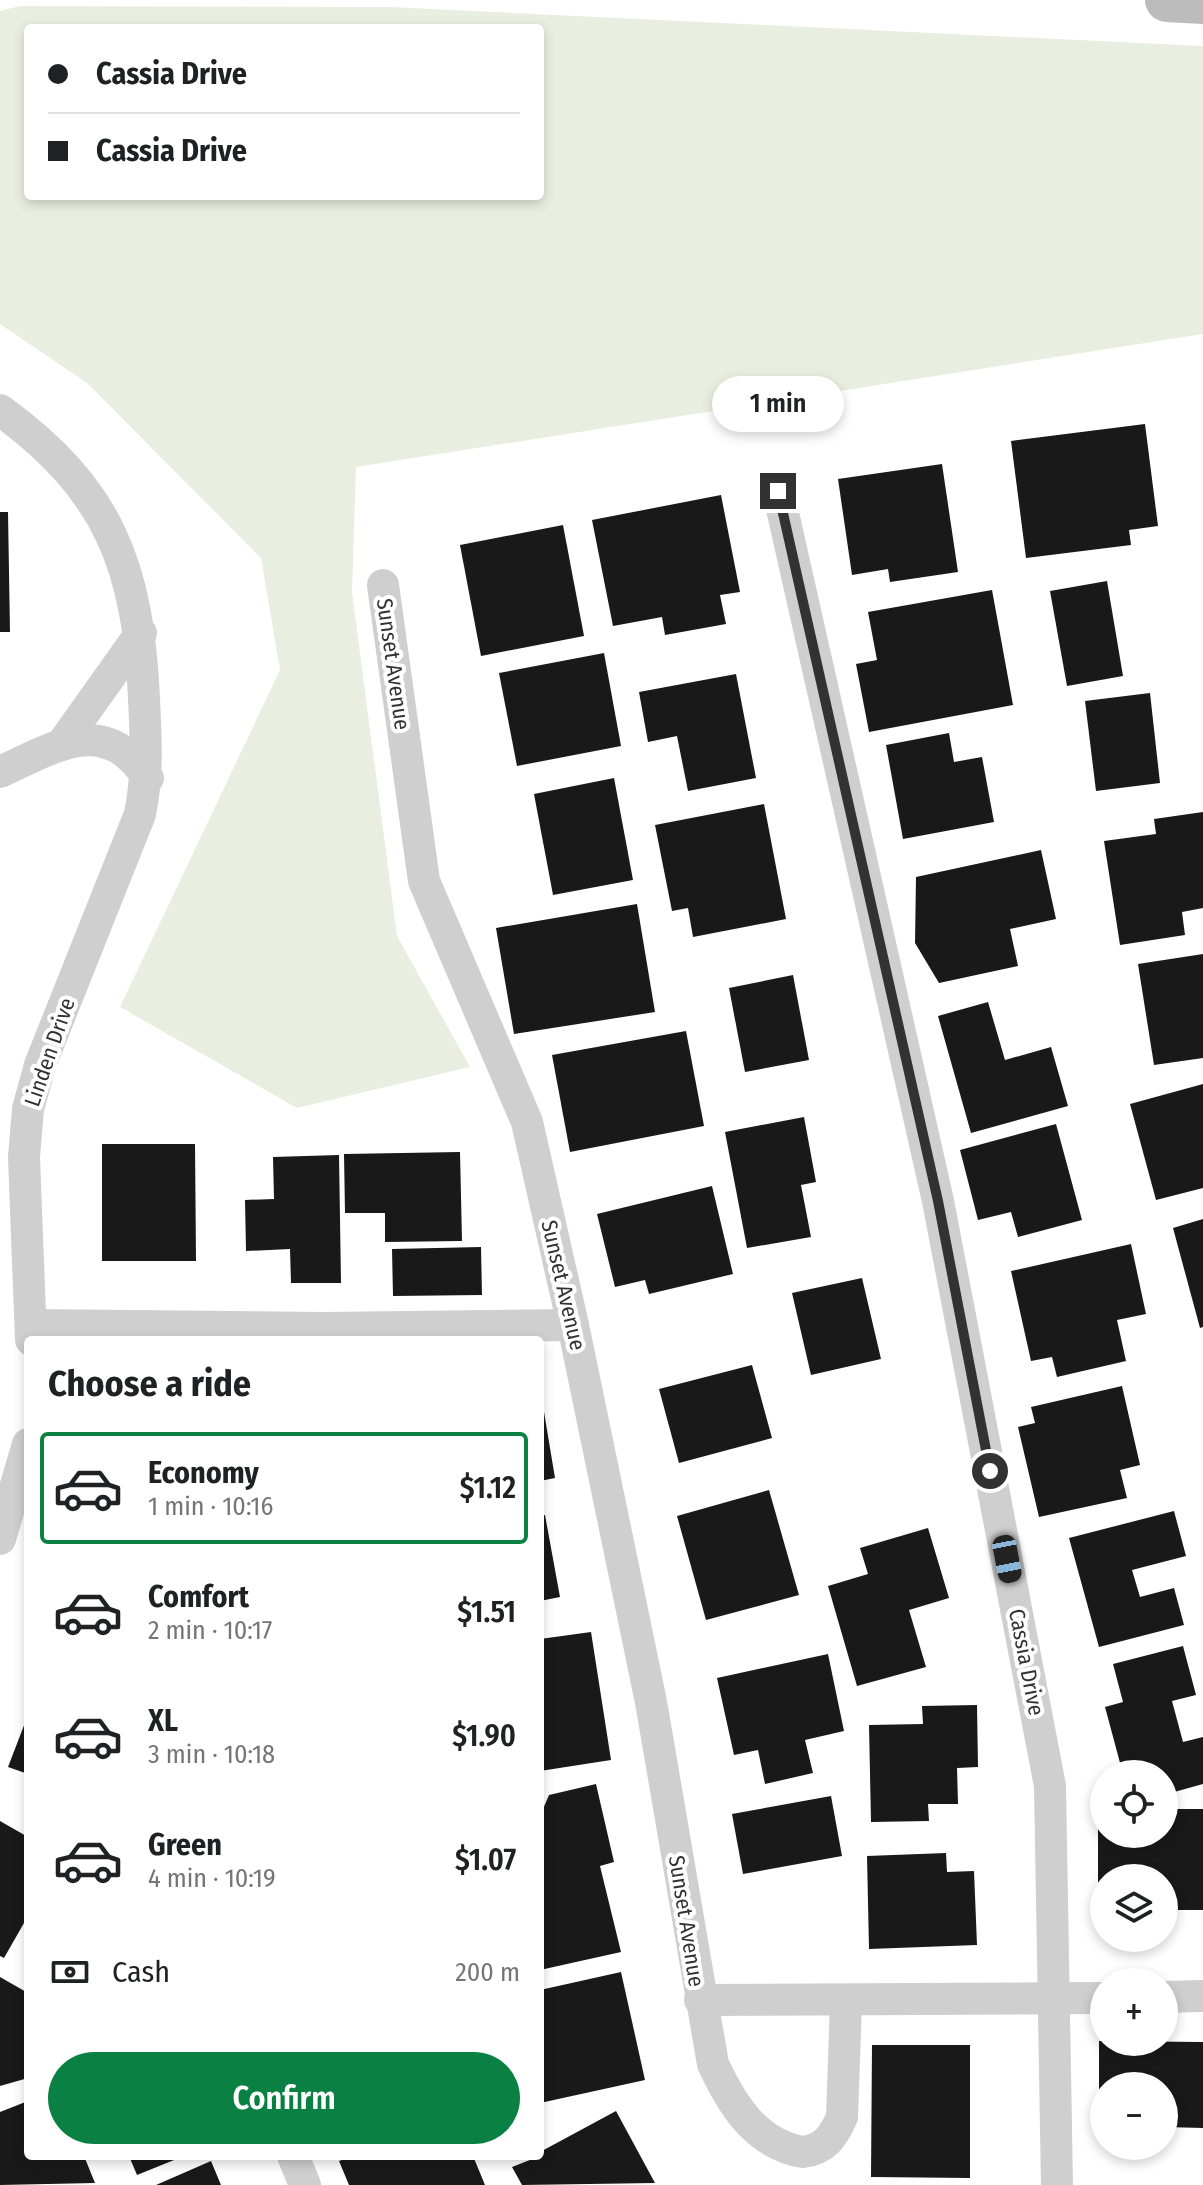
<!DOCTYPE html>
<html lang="en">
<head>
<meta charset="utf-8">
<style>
  body { margin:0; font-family:"Fira Sans Condensed",sans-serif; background:#f2f2f2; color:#202124; height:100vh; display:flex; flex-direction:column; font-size:30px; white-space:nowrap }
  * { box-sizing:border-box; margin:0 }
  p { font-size:26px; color:#757577 }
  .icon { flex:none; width:44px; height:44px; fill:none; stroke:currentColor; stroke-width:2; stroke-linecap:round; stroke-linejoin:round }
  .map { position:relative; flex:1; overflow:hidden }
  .panel { position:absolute; left:24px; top:1336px; width:520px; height:824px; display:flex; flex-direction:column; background:#fff; border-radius:8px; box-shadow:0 4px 12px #0003 }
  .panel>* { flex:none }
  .guide { position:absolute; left:24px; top:24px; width:520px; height:176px; border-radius:8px; box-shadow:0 4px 12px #0003; display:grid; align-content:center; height:176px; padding:0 24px; background:#fff }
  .tools { position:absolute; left:1090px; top:1760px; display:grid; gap:16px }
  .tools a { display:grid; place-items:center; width:88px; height:88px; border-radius:50%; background:#fff; box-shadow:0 4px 12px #0003; font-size:40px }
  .end { position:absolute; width:36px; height:36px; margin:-18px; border:10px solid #323232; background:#fff; box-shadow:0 0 0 4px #fff }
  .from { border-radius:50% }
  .bubble { position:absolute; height:56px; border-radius:28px; background:#fff; box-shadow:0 4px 12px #0003; font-size:26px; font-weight:600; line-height:56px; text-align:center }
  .car { position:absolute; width:24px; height:48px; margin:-24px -12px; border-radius:10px; box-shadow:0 0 6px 2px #0007; background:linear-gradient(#222 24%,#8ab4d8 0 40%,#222 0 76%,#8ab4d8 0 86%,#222 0) }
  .guide b { display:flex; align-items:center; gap:28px; height:76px; font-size:30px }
  .guide b+b { border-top:2px solid #e0e0e0 }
  .guide i { width:20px; height:20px; background:#202124 }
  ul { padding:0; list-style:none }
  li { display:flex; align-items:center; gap:24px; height:112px; margin:0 16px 12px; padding:0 8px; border:4px solid transparent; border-radius:8px }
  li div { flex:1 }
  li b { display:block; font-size:30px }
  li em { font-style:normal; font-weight:600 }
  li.on { border-color:#0b8043 }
  li>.icon { width:72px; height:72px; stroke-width:1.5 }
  h2 { padding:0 24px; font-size:36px; line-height:96px }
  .pay { display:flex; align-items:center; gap:20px; height:88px; padding:0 24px; font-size:30px }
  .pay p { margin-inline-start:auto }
  .cta { display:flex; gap:16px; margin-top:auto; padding:16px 24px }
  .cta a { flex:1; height:92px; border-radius:48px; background:#0b8043; color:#fff; font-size:32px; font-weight:600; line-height:92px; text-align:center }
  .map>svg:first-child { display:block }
  .green { fill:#e9efe0; fill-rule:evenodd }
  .building { fill:#191919 }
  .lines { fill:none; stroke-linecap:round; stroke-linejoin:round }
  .minor { stroke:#cfcfcf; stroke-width:32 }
  .secondary { stroke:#bcbcbc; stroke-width:44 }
  .route { stroke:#323232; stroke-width:10 }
  .labels { text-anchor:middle; stroke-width:8; stroke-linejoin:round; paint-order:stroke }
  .street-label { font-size:22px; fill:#323232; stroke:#fff }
</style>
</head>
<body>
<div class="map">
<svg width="1203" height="2185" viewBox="0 0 1203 2185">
  <rect width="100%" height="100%" fill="#fff"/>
  <path class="green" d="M20,6L390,7L1203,46V334L356,467L352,592L397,936L470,1067L297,1108L120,1007L280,670L261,558L87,383L0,324V11ZM28,28H540V196H28Z"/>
  <g class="building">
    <path d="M1145,424L1158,526L1129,530L1131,545L1026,558L1011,441Z"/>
    <path d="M942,464L958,572L890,582L888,569L852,575L838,479Z"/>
    <path d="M721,495L740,592L720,595L726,624L665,635L662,617L613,626L592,520Z"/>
    <path d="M0,512H8L10,632H0Z"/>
    <path d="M563,525L584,636L481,656L460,545Z"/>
    <path d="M1107,581L1123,676L1067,686L1050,591Z"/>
    <path d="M992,590L1013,705L869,732L856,664L877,660L868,612Z"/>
    <path d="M604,653L621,746L517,766L499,673Z"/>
    <path d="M736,674L756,778L688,791L677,736L648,742L639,692Z"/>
    <path d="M1150,693L1160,783L1096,791L1085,701Z"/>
    <path d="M949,733L954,762L982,757L994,822L903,839L886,745Z"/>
    <path d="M614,778L633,880L553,895L534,794Z"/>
    <path d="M764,804L786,919L693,937L688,908L672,911L655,825Z"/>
    <path d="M1203,812V908L1182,912L1185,935L1120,945L1104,841L1156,834L1154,819Z"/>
    <path d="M1041,850L1056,919L1010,929L1018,966L939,983L915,943L916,877Z"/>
    <path d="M637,904L655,1012L514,1034L496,928Z"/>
    <path d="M1203,954V1058L1154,1065L1138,964Z"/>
    <path d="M793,975L809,1060L745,1072L729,988Z"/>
    <path d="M988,1002L1005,1060L1051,1047L1068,1106L971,1133L938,1016Z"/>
    <path d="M686,1031L704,1126L570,1152L552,1055Z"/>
    <path d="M1203,1084V1188L1156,1200L1130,1104Z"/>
    <path d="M804,1117L816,1182L801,1185L811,1237L747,1248L725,1132Z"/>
    <path d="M1056,1124L1082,1220L1018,1237L1011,1212L978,1220L960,1150Z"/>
    <path d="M102,1144H195L196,1261H102Z"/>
    <path d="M460,1152L462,1241L385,1242V1213H345L344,1154Z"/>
    <path d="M339,1155L341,1283H291L290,1249L246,1251L245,1200L274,1199L273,1157Z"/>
    <path d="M712,1186L733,1274L649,1294L645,1280L615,1287L597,1214Z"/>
    <path d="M1203,1219V1327L1200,1328L1173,1228Z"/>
    <path d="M1131,1244L1146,1314L1117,1320L1126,1361L1057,1377L1052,1357L1031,1361L1011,1271Z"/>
    <path d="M481,1247L482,1295L393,1296L392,1249Z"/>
    <path d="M862,1278L881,1359L811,1375L792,1293Z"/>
    <path d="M752,1365L772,1438L679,1463L659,1389Z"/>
    <path d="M1122,1386L1140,1465L1120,1470L1127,1498L1039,1517L1018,1427L1035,1423L1031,1407Z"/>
    <path d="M542,1400L555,1478L540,1481V1401Z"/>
    <path d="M769,1490L799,1595L706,1620L677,1516Z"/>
    <path d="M1174,1511L1186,1556L1132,1570L1140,1597L1174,1588L1184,1625L1099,1647L1069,1538Z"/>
    <path d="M545,1515L560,1597L540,1601V1516Z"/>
    <path d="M928,1528L949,1598L909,1610L926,1667L857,1686L828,1586L868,1574L860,1548Z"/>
    <path d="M591,1632L611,1760L540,1771V1639Z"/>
    <path d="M1183,1646L1196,1695L1172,1701L1183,1742L1203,1737V1784L1167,1794L1164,1774H1123L1105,1707L1123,1702L1113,1664Z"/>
    <path d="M828,1654L844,1731L805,1740L813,1773L765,1784L758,1750L734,1755L717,1678Z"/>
    <path d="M977,1705L978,1767L957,1768L958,1804H928L929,1821L871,1822L869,1725L923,1724L922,1706Z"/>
    <path d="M28,1715V1774L8,1767Z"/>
    <path d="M596,1784L614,1862L600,1866L621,1952L540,1970V1816L549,1795Z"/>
    <path d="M831,1796L842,1856L743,1874L732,1814Z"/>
    <path d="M1098,1809H1104V1834H1164V1809H1203V1910H1164V1878H1104V1910H1098Z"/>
    <path d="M0,1821L28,1837V1916L4,1958L0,1956Z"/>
    <path d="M946,1853L947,1872L974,1871L977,1945L869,1949L867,1856Z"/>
    <path d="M621,1972L645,2080L540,2103V1990Z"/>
    <path d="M0,1977L28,1993V2078L0,2086Z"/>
    <path d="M1099,2041L1203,2042V2128L1164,2127V2086H1104V2126H1099Z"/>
    <path d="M872,2045H970V2178L871,2177Z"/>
    <path d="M28,2101V2156H84L95,2183L0,2185V2112Z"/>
    <path d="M616,2111L655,2183L522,2185L512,2167L540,2156V2152Z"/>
    <path d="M129,2156H184L137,2175Z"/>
    <path d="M352,2156H473L485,2185H349L339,2161Z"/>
    <path d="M211,2161L221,2185H156Z"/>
  </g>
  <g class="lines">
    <g class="minor">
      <path d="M0,410C110,490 138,567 144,699C146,739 148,775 140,814L40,1065L28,1109L24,1157L31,1340"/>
      <path d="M778,491L938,1201L1050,1786L1057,2185"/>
      <path d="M383,585L424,881L527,1122L573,1325L651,1702L713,2064C732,2105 756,2144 803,2152C825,2149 833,2137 842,2117L846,2002"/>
      <path d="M62,744L141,633"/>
      <path d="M0,772C57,746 105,713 148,778"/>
      <path d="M31,1325L324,1328L573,1325"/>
      <path d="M0,1539L28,1444"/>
      <path d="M1164,1997L1203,1996"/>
      <path d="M700,2000L1104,1998"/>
      <path d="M293,2156L305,2185"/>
    </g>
    <path class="secondary" d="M1167,0L1203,2"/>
  </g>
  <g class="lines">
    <path class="route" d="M778,491L938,1201L990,1471"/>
  </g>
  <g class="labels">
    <g class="street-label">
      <text transform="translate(394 664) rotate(82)" y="8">Sunset Avenue</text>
      <text transform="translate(49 1052) rotate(-71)" y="8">Linden Drive</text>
      <text transform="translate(564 1285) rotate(77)" y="8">Sunset Avenue</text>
      <text transform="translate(1027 1662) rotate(79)" y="8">Cassia Drive</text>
      <text transform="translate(687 1921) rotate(81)" y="8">Sunset Avenue</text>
    </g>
  </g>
</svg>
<div class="tools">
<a><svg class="icon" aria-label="locate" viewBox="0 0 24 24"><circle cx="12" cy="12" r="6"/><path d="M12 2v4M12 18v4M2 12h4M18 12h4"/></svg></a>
<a><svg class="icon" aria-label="layers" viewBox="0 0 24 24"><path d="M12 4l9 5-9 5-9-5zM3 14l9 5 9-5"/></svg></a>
<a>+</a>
<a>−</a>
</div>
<i class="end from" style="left:990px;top:1471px"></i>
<i class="end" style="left:778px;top:491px"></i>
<div class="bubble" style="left:712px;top:376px;width:132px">1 min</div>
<i class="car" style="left:1007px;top:1559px;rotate:169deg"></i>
<div class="guide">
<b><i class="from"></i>Cassia Drive</b>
<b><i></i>Cassia Drive</b>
</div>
<section class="panel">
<h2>Choose a ride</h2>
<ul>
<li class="on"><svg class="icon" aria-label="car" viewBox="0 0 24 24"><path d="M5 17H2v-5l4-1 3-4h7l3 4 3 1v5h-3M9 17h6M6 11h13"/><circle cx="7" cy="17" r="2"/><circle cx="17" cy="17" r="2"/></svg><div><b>Economy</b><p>1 min · 10:16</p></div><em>$1.12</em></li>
<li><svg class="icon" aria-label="car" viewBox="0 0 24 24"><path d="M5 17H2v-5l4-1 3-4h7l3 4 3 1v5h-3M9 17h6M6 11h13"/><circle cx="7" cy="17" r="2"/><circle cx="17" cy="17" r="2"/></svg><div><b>Comfort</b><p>2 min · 10:17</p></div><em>$1.51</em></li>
<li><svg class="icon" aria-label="car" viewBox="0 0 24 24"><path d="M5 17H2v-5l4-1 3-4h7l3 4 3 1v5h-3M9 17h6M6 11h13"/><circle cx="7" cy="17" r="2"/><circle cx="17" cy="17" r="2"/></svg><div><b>XL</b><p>3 min · 10:18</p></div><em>$1.90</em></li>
<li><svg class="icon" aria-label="car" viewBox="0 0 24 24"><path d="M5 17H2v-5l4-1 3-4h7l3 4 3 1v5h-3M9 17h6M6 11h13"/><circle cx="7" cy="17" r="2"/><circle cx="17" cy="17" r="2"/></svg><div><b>Green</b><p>4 min · 10:19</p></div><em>$1.07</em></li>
</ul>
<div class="pay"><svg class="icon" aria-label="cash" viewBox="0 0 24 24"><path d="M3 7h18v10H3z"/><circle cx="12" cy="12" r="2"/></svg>Cash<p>200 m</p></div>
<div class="cta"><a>Confirm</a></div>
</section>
</div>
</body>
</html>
